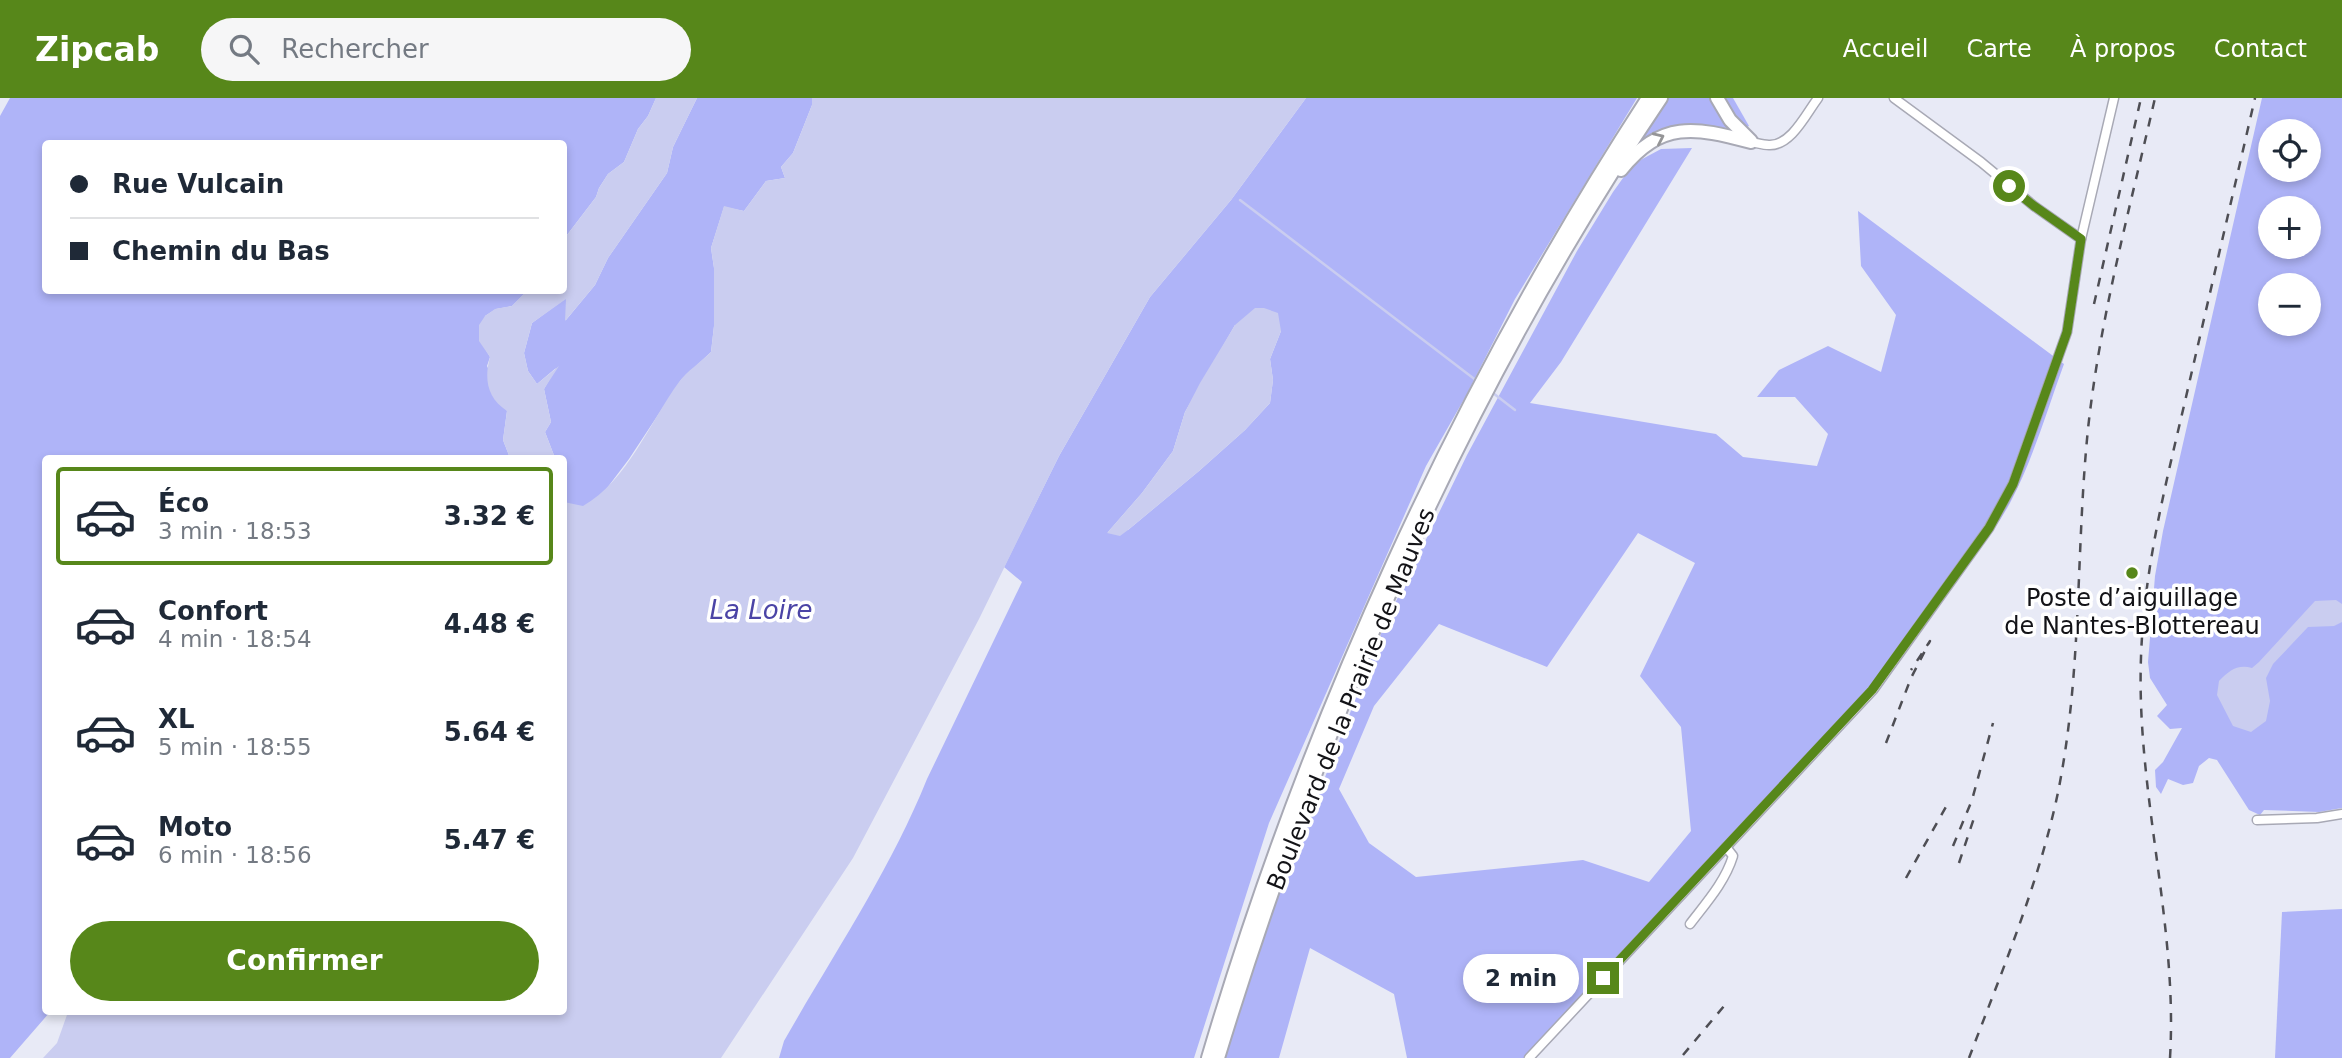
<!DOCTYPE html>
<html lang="fr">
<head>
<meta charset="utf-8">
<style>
  body { margin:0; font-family:"DejaVu Sans",sans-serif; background:#f6f6f7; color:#1f2937; height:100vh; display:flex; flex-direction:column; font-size:26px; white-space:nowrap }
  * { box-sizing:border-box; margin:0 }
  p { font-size:23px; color:#747a83 }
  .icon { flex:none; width:38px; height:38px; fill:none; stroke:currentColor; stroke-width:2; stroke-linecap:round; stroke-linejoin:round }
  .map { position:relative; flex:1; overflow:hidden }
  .drawer { position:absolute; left:42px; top:357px; width:525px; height:560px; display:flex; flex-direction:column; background:#fff; border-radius:7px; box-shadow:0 4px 10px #0003 }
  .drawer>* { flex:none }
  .banner { position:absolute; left:42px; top:42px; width:525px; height:154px; border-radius:7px; box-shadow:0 4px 10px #0003; display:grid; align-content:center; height:154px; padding:0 28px; background:#fff }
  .buttons { position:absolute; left:2258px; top:21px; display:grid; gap:14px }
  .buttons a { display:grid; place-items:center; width:63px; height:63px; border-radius:50%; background:#fff; box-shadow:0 4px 10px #0003; font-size:35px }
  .end { position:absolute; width:32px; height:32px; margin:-16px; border:9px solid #57871a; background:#fff; box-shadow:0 0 0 4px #fff }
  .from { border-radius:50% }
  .bubble { position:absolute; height:49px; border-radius:24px; background:#fff; box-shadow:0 4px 10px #0003; font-size:23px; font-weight:600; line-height:49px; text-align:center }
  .banner b { display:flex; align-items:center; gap:24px; height:66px; font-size:26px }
  .banner b+b { border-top:2px solid #e0e1e3 }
  .banner i { width:18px; height:18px; background:#1f2937 }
  ul { padding:12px 0 0; list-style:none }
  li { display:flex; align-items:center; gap:21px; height:98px; margin:0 14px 10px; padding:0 14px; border:4px solid transparent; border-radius:7px }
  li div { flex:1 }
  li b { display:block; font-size:26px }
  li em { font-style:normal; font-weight:600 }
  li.current { border-color:#57871a }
  li>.icon { width:63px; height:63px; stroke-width:1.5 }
  .action { display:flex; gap:14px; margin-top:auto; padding:14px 28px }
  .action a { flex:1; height:80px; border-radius:42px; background:#57871a; color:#fff; font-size:28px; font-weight:600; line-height:80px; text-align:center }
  header { display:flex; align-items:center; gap:42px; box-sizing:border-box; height:98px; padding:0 35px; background:#57871a; color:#fff }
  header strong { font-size:33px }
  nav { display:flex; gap:38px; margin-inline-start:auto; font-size:24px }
  .search { width:490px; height:63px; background:#f6f6f7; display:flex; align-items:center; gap:18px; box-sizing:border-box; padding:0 24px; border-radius:38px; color:#747a83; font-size:26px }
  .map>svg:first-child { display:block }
  .green { fill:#afb4f8; fill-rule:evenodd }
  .water { fill:#cacdf0 }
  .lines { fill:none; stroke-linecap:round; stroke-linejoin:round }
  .stream { stroke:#cacdf0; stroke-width:2.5 }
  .street-casing { stroke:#a8a9b5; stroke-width:11 }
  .primary-casing { stroke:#a8a9b5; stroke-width:16 }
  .street { stroke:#fff; stroke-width:8 }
  .primary { stroke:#fff; stroke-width:12 }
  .rail { stroke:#4e4e54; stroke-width:2.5; stroke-dasharray:9 9; stroke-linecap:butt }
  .oneway { stroke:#959597 }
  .route { stroke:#57871a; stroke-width:9 }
  .poi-dot { fill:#57871a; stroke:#fff; stroke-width:2.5 }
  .labels { text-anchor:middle; stroke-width:7; stroke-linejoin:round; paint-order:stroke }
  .poi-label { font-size:24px; fill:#131317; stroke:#fff }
  .street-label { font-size:24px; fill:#131317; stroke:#fff }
  .water-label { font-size:26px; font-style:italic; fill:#4b44a6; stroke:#fff }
</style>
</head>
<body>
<header>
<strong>Zipcab</strong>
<div class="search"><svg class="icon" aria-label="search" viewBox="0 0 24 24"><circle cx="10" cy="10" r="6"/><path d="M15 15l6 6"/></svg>Rechercher</div>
<nav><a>Accueil</a><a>Carte</a><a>À propos</a><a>Contact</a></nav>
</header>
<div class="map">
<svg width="2342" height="960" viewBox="0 0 2342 960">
  <rect width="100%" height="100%" fill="#e8eaf6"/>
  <g class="green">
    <path d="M10,0H656L648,18L638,31L624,64L608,76L599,90L596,99L564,141V46H46V192L527,193L512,208L496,211L485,218L483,247L490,259L487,268L507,313L503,342L510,360H46V914H50L10,960H0V18Z"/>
    <path d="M697,0H812V7L793,55L781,69L785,80L766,83L744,113L724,109L711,150L714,170V228L711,254L681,282L629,361L601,398L583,409L564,405V360H555L545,334L551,324L544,291L556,270L537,286L528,273L524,255L532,225L566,200V222L595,187L608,160L667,75L673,49Z"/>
    <path d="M1306,0H1637L1515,201L1467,296L1426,368L1269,725L1194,960H779L784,943C833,857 890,773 927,681L1022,484L1004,469L1059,358L1150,199L1231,102ZM1235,227L1281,233L1270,261L1273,282L1270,305L1245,332L1199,373L1128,432L1108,434L1142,395L1173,353L1185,314Z"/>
    <path d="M1668,0H1713L1739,35L1709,29L1640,46L1638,44Z"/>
    <path d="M1722,0H1733L1749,28L1747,29L1725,6Z"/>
    <path d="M2262,0H2342V710L2319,714L2264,712L2260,717L2249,712L2217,662L2209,660L2199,668L2193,685L2183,687L2168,681L2161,696L2156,689L2155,672L2163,664L2182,630L2170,631L2157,618L2167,607L2150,580L2148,564L2155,478L2163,433ZM2270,33H2308V72H2270ZM2270,110H2308V149H2270ZM2270,187H2308V226H2270Z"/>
    <path d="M1692,50L1561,264L1530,305L1716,336L1743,359L1817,368L1828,336L1795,299H1757L1779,272L1828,248L1881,274L1896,217L1861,168L1858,113L2064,266C2047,312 2033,362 2010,405C1992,438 1967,466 1945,497C1920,532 1898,568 1871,601L1534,960H1407L1394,896L1310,850L1279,960H1223L1256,856L1384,528L1467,357L1577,153L1613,94L1633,66L1661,51ZM1638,435L1695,465L1640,578L1681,629L1691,733L1649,784L1583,762L1416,779L1369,745L1339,691L1374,608L1439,526L1547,569Z"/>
    <path d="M2342,811V960H2275L2282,814Z"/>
  </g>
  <g class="water">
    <path d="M656,0H697L673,49L667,75L608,160L595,187L565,223L566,201L532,225L524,255L528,273L537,286L559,268L544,291L551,324L545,334L555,360H510L503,342L507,313C487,300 484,281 490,259L479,243V227L485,218L495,211L512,208L527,193L564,192V141L596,99L599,90L608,76L624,64L638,31L648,18Z"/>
    <path d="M812,0H1306L1231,102L1150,199L1059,358L979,521L853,760L721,960H43L57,945L68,914H564V404L583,408C628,382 649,325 679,284C687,273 701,264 711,254L714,228V170L711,150L724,108L744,113L766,83L785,80L781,69L793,55L812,7Z"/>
    <path d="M1255,210H1264L1278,215L1281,233L1270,261L1273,282L1270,305L1245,332L1199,373L1128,432L1120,438L1107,435L1142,395L1173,353L1185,314L1200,285L1235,227Z"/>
    <path d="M2336,502L2342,506V524L2334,528L2308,529L2273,566L2266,580L2270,603L2266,623L2251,634L2233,628L2217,597L2219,583C2229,573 2237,566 2252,570L2259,564L2315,503Z"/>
  </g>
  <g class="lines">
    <g class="stream">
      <path d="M1240,102L1477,283"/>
      <path d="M1493,295L1515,312"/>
    </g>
    <defs>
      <g id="street">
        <path d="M1894,0L1981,64L2034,108L2081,141"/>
        <path d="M1751,44C1757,45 1763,47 1769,47C1791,48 1806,16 1818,0"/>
        <path d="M2257,722L2317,720L2342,716"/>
        <path d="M1690,826C1706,805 1725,784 1733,758L1726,749"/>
        <path d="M1529,960L1873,592L1989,430L2013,386L2067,234L2081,141L2114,0"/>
      </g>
      <g id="primary">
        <path d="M1717,0L1730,22L1751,43"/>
        <path d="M1621,72C1661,22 1695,29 1751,44"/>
        <path d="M1208,960C1308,622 1456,295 1648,0"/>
        <path d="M1218,960C1321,623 1463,293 1661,0"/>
      </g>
    </defs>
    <use href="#street" class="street-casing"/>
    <use href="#primary" class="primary-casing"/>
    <use href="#street" class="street"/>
    <use href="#primary" class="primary"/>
    <g class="rail">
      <path d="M2094,206L2141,0"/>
      <path d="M1886,645L1911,580L1930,543L1911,572"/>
      <path d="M1953,748L1972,702L1993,625"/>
      <path d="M1959,765L1976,714"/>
      <path d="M1906,780L1947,707"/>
      <path d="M1683,957L1724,908"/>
      <path d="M1969,960C2002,873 2043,775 2060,684C2082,567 2076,449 2088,331C2100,219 2130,110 2155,0"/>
      <path d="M2170,960C2178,826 2136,694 2141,559C2144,470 2166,385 2186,299C2209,199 2232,100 2255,0"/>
    </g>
  </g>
  <defs><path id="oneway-chevron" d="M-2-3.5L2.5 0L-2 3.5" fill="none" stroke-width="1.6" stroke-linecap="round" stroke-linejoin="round" transform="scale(1.75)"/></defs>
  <use class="oneway" href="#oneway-chevron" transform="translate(1659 40) rotate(-25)"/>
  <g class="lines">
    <path class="route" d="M1603,880L1872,592L1989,430L2013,386L2067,234L2081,141L2034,108L2009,88"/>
  </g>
  <circle class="poi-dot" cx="2132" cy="475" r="7"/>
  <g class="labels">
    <g class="poi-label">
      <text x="2132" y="508">Poste d’aiguillage<tspan x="2132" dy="28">de Nantes-Blottereau</tspan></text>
    </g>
    <g class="street-label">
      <text transform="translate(1351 601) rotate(-68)" y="8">Boulevard de la Prairie de Mauves</text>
    </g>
    <g class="water-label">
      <text x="761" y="521">La Loire</text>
    </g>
  </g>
</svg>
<div class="buttons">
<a><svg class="icon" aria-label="locate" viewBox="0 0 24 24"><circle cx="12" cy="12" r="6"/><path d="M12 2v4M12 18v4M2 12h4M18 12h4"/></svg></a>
<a>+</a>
<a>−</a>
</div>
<i class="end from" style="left:2009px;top:88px"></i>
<i class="end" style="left:1603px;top:880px"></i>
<div class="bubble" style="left:1463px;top:856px;width:116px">2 min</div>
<div class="banner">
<b><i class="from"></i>Rue Vulcain</b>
<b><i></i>Chemin du Bas</b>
</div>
<section class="drawer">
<ul>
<li class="current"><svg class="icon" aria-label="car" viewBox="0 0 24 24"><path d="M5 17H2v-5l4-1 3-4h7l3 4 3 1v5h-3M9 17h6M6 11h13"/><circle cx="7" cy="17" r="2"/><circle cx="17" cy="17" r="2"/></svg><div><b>Éco</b><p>3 min · 18:53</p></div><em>3.32 €</em></li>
<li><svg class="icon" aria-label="car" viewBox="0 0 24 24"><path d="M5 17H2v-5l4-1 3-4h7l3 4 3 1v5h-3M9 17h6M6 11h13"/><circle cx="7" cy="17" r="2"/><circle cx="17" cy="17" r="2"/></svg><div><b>Confort</b><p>4 min · 18:54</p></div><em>4.48 €</em></li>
<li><svg class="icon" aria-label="car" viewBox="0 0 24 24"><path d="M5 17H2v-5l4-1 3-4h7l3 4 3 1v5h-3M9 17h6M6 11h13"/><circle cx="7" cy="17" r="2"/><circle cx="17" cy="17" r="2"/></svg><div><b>XL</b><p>5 min · 18:55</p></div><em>5.64 €</em></li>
<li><svg class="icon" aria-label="car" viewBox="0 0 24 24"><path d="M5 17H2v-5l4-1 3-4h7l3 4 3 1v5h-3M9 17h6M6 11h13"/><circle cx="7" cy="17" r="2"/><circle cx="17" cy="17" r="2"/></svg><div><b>Moto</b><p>6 min · 18:56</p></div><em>5.47 €</em></li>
</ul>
<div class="action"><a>Confirmer</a></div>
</section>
</div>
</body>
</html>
